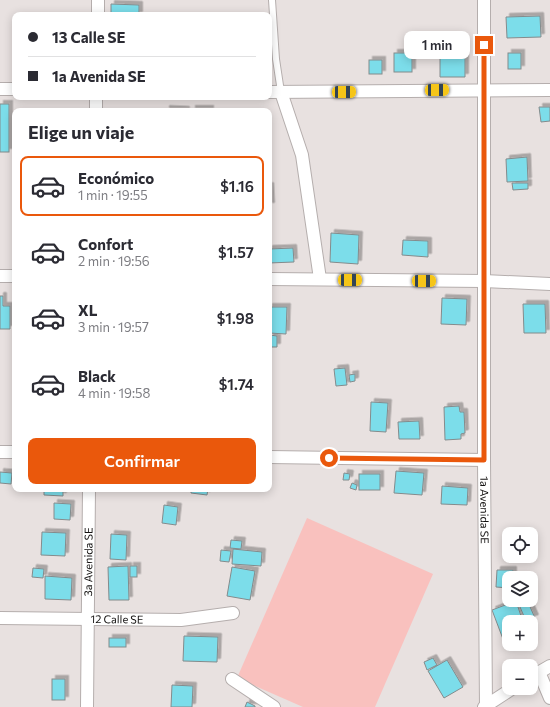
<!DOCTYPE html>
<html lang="es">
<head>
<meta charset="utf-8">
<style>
  body { margin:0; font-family:Commissioner,sans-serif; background:#f7f7f7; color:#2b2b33; height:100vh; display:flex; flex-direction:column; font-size:15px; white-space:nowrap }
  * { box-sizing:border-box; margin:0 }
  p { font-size:13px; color:#7c7c81 }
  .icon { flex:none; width:22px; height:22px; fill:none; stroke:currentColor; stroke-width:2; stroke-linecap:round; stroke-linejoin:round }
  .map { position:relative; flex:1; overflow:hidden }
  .sheet { position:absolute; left:12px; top:108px; width:260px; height:384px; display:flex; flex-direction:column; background:#fff; border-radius:8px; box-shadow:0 2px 10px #0003 }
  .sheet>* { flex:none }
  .hud { position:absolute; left:12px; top:12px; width:260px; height:88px; border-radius:8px; box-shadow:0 2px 10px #0003; display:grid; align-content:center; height:88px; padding:0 16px; background:#fff }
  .tools { position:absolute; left:502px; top:527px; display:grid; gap:8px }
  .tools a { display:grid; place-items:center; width:36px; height:36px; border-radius:8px; background:#fff; box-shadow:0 2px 10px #0003; font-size:20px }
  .end { position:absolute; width:18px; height:18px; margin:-9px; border:5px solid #ea580c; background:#fff; box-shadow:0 0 0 2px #fff }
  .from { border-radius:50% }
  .bubble { position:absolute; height:28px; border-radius:8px; background:#fff; box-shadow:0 2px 10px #0003; font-size:13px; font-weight:600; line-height:28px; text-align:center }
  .car { position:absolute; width:12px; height:24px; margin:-12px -6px; border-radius:5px; box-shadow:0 0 3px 1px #0007; background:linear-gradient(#f5c518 24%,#345 0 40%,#f5c518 0 76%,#345 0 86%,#f5c518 0) }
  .hud b { display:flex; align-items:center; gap:14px; height:38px; font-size:15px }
  .hud b+b { border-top:1px solid #e1e1e2 }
  .hud i { width:10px; height:10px; background:#2b2b33 }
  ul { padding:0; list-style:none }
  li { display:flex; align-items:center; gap:12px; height:60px; margin:0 8px 6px; padding:0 8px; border:2px solid transparent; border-radius:8px }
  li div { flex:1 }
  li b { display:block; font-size:15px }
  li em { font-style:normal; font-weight:600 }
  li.current { border-color:#ea580c }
  li>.icon { width:36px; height:36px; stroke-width:1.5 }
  h2 { padding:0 16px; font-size:18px; line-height:48px }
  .primary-button { display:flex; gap:8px; margin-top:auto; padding:8px 16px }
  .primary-button a { flex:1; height:46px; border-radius:8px; background:#ea580c; color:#fff; font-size:16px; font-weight:600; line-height:46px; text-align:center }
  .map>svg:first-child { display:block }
  .green { fill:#f9c1be }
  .building { fill:#7bddea; stroke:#848b8c; filter:url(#shadow) }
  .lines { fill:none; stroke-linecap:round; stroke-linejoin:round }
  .lane-casing { stroke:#b5aead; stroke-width:8 }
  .street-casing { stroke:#b5aead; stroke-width:14 }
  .lane { stroke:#fff; stroke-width:6 }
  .street { stroke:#fff; stroke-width:12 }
  .route { stroke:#ea580c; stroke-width:5 }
  .labels { text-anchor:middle; stroke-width:3; stroke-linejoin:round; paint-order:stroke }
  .street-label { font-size:11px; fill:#12100f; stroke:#fff }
</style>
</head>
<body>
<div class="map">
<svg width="550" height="707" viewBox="0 0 550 707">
  <defs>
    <filter id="shadow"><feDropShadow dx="3.5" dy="-3.5" stdDeviation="0" flood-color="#0004"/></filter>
  </defs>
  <rect width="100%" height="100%" fill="#e8e1e0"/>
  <path class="green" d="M307,518L433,574L375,707H303L237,678Z"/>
  <g class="building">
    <path d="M111,4L139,5V15H111Z"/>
    <path d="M540,16L541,37L507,38L506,17Z"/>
    <path d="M440,41L465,42V77H440Z"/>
    <rect x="394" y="53" width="18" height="19"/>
    <rect x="508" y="53" width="13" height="16"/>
    <rect x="369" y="60" width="13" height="14"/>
    <rect x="0" y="104" width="9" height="48"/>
    <path d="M539,107H550V121L541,122Z"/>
    <path d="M166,109L186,110V111H166Z"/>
    <rect x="192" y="109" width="18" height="2"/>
    <path d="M527,157L528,181L507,182L506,159Z"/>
    <path d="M512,183H528V189L513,190Z"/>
    <path d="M269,186H270L271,206H269Z"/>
    <path d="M331,233L359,235L358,264L330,262Z"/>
    <path d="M403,240L428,241V257L402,255Z"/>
    <path d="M293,248L294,262L269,263V249Z"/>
    <path d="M0,296H3V306H10V329H0Z"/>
    <path d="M442,298L467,299L466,325L441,324Z"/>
    <path d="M523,304H545L546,333H524Z"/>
    <path d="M269,307H287L286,334L269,333Z"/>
    <path d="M270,335L277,336V347H270Z"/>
    <path d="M345,368L347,385L336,386L334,369Z"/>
    <path d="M355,374V381L350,382L349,375Z"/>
    <path d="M371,402L388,403L386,432L370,431Z"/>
    <path d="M459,406L460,412H464L465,433L461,434V439L445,440L444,407Z"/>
    <path d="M419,421L420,439H399L398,422Z"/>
    <path d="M396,471L424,473L422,495L394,493Z"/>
    <path d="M0,472L12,473L11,484L0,483Z"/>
    <path d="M344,473L350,474L349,480H343Z"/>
    <rect x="359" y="474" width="21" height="16"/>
    <path d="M352,483L357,485L356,490L350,488Z"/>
    <path d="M442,486L468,488L467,505L441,504Z"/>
    <path d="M28,489H40V491L28,490Z"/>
    <path d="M44,489H63V496L44,495Z"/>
    <path d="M191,489H208L207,495L191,493Z"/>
    <path d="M54,503L71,504L70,520L54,519Z"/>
    <path d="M164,505L178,507L176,525L162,523Z"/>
    <path d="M42,532L66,533L65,556L41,555Z"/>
    <path d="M111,534L127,535L126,560L110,559Z"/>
    <path d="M231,540L242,541L241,549L230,548Z"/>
    <path d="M233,549L262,552L261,566L232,564Z"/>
    <path d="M221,550L231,551L229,562L220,561Z"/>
    <path d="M128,566L129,600H109L108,567Z"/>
    <rect x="130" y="566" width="7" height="11"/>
    <path d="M232,567L255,571L250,600L227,596Z"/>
    <path d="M33,568L44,569L43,578L32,577Z"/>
    <path d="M497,570H513V578H509V588L496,587Z"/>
    <path d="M45,576L72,578L71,600L45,599Z"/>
    <path d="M517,600H527L535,618L526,621Z"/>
    <path d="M516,601L523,622H509V644H513L506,647L492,610Z"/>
    <path d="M184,636L218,637L217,662L183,661Z"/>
    <rect x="109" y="638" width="17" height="9"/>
    <path d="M433,658L437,665L427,670L424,662Z"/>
    <path d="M447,660L463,687L444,698L428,671Z"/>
    <rect x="52" y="679" width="13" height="21"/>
    <path d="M172,685L193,686L192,707H171Z"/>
    <path d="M247,702L255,706V707H245Z"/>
  </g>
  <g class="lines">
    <defs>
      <path id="lane" d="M272,0L276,59L281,92"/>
      <g id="street">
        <path id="s1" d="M484,0V460L486,707"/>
        <path d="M98,15V0"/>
        <path d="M0,89H15"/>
        <path d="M269,92L550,90"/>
        <path d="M281,92L302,155L320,279"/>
        <path d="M96,111V97"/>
        <path d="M0,276H15"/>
        <path d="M269,279L484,281L550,284"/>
        <path d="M0,452H15"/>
        <path d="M269,457L484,460"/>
        <path id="s2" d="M0,618L181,620L233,613"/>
        <path d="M539,672L550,698"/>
        <path d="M531,677L550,666"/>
        <path d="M232,679L274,707"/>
        <path id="s3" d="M87,707L89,489"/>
        <path d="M484,707L513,688"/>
      </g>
    </defs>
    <use href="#lane" class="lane-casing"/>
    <use href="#street" class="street-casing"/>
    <use href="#lane" class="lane"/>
    <use href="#street" class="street"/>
  </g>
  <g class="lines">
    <path class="route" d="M329,458L484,460V45"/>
  </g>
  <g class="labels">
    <g class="street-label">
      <text dy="4" stroke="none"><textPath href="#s1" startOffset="510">1a Avenida SE</textPath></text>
      <text dy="4" stroke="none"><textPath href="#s3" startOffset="145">3a Avenida SE</textPath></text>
      <text dy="4" stroke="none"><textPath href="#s2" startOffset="117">12 Calle SE</textPath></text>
    </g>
  </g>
</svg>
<div class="tools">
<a><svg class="icon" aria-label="locate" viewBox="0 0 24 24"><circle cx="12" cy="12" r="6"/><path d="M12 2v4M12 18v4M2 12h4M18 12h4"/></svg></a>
<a><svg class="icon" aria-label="layers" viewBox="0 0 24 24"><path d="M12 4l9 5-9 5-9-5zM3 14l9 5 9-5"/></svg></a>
<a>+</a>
<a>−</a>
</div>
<i class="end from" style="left:329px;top:458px"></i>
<i class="end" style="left:484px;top:45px"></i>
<div class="bubble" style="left:404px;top:31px;width:66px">1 min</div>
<i class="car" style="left:437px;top:90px;rotate:89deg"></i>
<i class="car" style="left:344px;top:92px;rotate:89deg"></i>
<i class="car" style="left:350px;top:280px;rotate:90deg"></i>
<i class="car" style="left:424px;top:281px;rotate:90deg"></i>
<div class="hud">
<b><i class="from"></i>13 Calle SE</b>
<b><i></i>1a Avenida SE</b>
</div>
<section class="sheet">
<h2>Elige un viaje</h2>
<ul>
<li class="current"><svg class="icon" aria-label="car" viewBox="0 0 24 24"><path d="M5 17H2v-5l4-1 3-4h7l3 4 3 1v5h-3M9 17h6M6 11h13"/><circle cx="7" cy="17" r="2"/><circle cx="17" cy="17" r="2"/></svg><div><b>Económico</b><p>1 min · 19:55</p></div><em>$1.16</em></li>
<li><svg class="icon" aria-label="car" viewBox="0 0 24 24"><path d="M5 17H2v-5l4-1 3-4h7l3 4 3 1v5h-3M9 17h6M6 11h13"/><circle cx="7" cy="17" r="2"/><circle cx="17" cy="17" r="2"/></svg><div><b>Confort</b><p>2 min · 19:56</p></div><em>$1.57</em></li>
<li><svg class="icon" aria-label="car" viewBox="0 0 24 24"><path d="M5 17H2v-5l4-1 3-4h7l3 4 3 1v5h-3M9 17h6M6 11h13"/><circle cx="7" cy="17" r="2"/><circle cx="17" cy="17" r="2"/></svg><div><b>XL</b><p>3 min · 19:57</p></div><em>$1.98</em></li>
<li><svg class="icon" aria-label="car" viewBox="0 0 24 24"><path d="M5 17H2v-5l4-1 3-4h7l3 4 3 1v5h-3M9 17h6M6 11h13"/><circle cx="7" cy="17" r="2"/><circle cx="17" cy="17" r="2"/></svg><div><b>Black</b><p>4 min · 19:58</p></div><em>$1.74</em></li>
</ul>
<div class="primary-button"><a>Confirmar</a></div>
</section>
</div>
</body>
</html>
